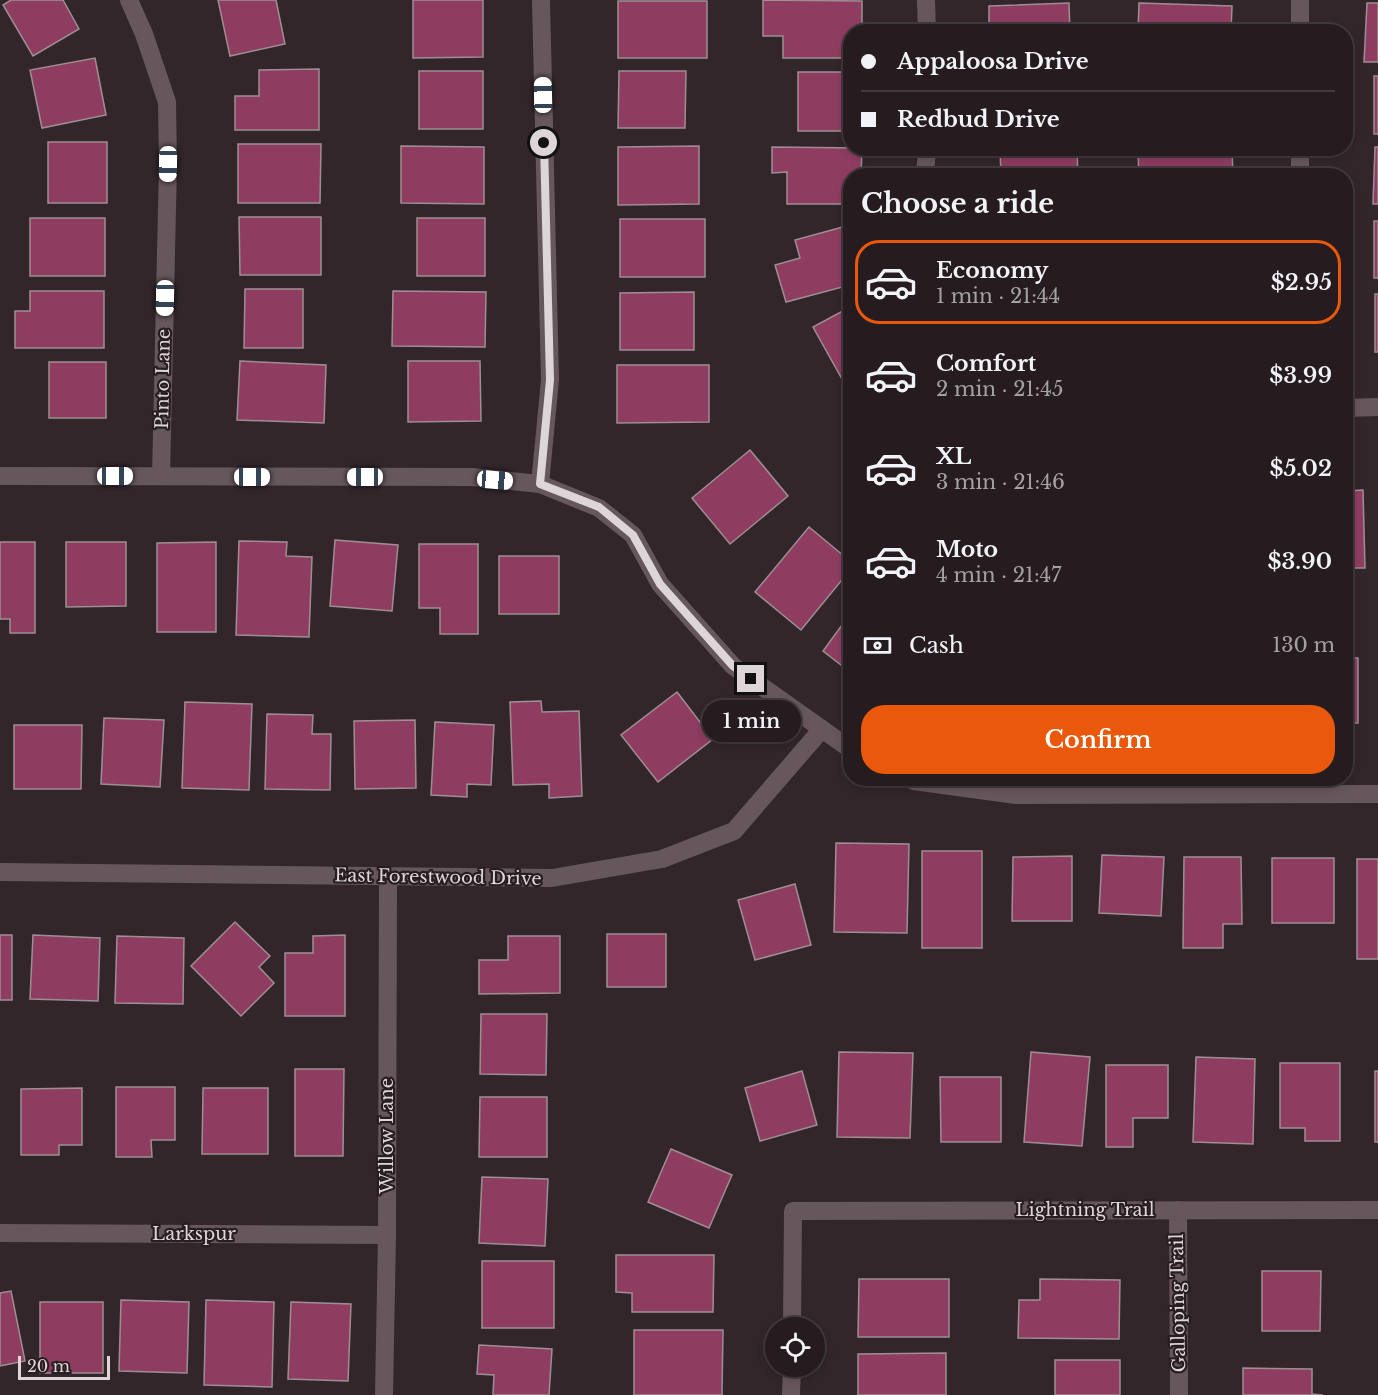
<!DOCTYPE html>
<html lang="en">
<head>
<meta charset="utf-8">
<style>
  body { margin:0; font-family:"Libre Baskerville",serif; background:#32292d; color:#f1f3f6; height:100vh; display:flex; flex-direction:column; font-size:22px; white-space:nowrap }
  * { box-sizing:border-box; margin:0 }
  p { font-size:20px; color:#a4a1a5 }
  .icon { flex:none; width:33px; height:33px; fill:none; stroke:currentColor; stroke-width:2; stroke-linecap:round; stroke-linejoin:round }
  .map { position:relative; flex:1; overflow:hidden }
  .drawer { position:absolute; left:843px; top:168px; width:510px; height:618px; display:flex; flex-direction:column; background:#261c20; border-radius:24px; box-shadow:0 3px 9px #0003,0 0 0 2px #423a3e }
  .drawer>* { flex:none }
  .top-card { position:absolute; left:843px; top:24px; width:510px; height:132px; border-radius:24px; box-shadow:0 3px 9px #0003,0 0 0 2px #423a3e; display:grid; align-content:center; height:132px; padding:0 18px; background:#261c20 }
  .controls { position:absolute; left:765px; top:1317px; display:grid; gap:12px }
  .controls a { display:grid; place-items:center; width:60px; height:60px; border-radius:50%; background:#261c20; box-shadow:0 3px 9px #0003,0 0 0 2px #423a3e; font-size:30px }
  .scale { position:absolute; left:18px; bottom:15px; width:92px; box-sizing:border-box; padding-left:6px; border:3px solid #ddd5d7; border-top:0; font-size:16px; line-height:21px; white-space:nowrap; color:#ddd5d7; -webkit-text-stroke:4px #281d21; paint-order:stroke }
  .end { position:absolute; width:27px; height:27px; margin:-14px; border:8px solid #ddd5d7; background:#111; box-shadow:0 0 0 3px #111 }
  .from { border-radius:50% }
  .bubble { position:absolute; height:42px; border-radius:21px; background:#261c20; box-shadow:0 3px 9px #0003,0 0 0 2px #423a3e; font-size:20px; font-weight:600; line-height:42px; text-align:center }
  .car { position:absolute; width:18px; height:36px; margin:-18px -9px; border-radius:8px; box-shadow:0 0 4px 2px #0007; background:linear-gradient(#fff 24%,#345 0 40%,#fff 0 76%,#345 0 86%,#fff 0) }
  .top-card b { display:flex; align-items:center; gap:21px; height:57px; font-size:22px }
  .top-card b+b { border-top:2px solid #423a3e }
  .top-card i { width:15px; height:15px; background:#f1f3f6 }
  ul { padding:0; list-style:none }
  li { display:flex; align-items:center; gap:18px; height:84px; margin:0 12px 9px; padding:0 6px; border:3px solid transparent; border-radius:24px }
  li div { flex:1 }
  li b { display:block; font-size:22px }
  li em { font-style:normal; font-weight:600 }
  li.current { border-color:#ea580c }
  li>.icon { width:54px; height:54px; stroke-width:1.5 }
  h2 { padding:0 18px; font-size:27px; line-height:72px }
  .pay { display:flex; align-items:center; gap:15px; height:66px; padding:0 18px; font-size:22px }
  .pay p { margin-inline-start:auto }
  .button { display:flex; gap:12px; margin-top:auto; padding:12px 18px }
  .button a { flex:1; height:69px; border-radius:24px; background:#ea580c; color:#fff; font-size:24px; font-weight:600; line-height:69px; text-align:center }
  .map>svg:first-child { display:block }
  .building { fill:#8e3d60; stroke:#9e8e93; stroke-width:1.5 }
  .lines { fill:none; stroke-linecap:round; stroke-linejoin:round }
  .street { stroke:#66575c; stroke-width:18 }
  .route { stroke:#ddd5d7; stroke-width:8 }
  .labels { text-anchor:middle; stroke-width:4.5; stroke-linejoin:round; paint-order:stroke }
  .street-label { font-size:18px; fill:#ddd5d7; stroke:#281d21 }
</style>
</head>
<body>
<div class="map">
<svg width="1378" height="1395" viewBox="0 0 1378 1395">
  <rect width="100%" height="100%" fill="#32262a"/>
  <g class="building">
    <path d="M11,0H63L79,29L33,56L3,5Z"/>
    <path d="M218,0H276L285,44L230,56Z"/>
    <path d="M413,0H483V57L413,58Z"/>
    <path d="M763,0L862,1V32H850V58H783V36H763Z"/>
    <rect x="618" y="1" width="89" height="57"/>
    <path d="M1069,3L1070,32H989V6Z"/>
    <path d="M1139,3L1232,6L1231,32H1138Z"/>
    <path d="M1367,3H1378V62H1364Z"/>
    <path d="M95,58L106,115L42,128L30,70Z"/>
    <path d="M319,69V130H235V96H259V70Z"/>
    <rect x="419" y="71" width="64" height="58"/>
    <path d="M619,71H686L685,128H618Z"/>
    <rect x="798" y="72" width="52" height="59"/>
    <rect x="1374" y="76" width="4" height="58"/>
    <rect x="48" y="142" width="59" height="61"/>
    <path d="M238,144H321L320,203H238Z"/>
    <path d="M401,146L484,147V204L401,203Z"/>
    <path d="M699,146V204L618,205V147Z"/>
    <path d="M772,147L862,148L861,176H850V204H787V172L772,173Z"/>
    <path d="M1375,147H1378V204H1373Z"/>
    <path d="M1077,149L1078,176H985V174L1001,173L1000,152Z"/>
    <path d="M1232,149L1233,176H1139L1138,154Z"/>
    <path d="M239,217H321V275H240Z"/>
    <rect x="30" y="218" width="75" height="58"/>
    <rect x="417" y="218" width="68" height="58"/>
    <rect x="620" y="219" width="85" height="58"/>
    <rect x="1374" y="221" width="4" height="57"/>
    <path d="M850,225V285L786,302L775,265L800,258L795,240Z"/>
    <path d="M245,289H303V348H244Z"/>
    <path d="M30,291H104V348H15V311H30Z"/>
    <path d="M393,291L486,292L485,347L392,346Z"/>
    <path d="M694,292V350H620V293Z"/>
    <rect x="1375" y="294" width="3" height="58"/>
    <path d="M850,307V375L842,379L813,327Z"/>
    <path d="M240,361L326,365L324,423L237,420Z"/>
    <path d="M408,361H480L481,421L408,422Z"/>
    <rect x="49" y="362" width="57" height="56"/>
    <path d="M617,365H709V422L617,423Z"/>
    <path d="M750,450L788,496L730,544L692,498Z"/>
    <path d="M1363,490L1365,568H1346V491Z"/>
    <path d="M809,527L850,561V570L801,630L755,592Z"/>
    <path d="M335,540L398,545L392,611L330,606Z"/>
    <path d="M239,541L287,542L286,556L312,557L309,637L236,635Z"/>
    <path d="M0,542H35V633H10V619H0Z"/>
    <path d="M66,542H126V606L66,607Z"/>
    <path d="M216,542V632H157V543Z"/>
    <path d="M419,544H478V634H440V608H419Z"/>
    <rect x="499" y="556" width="60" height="58"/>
    <path d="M850,614V672L823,651Z"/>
    <rect x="1346" y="658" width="12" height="65"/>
    <path d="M677,692L713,739L658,782L621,735Z"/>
    <path d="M541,701L542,712L579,711L582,796L549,798V784L513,785L510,702Z"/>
    <path d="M185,702L252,704L249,790L182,788Z"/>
    <path d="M267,714L313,715L312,734H331L330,790L265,789Z"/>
    <path d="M104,718L164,720L160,787L101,784Z"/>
    <path d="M415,720L416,788L355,789L354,721Z"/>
    <path d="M435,722L494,725L491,785L467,784V797L431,795Z"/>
    <path d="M14,725H82L81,789H14Z"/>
    <path d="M836,843L909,844L907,933L834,932Z"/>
    <rect x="922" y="851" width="60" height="97"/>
    <path d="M1102,855L1164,857L1161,916L1099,913Z"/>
    <path d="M1072,856V921H1012L1013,857Z"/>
    <path d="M1184,857H1241L1242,924H1223V948H1183Z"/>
    <rect x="1272" y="858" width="62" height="65"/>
    <rect x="1357" y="859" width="21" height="100"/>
    <path d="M795,884L811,945L755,960L738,900Z"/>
    <path d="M235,922L270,956L259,967L274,983L241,1016L191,966Z"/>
    <rect x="607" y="934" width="59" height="53"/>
    <rect x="0" y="935" width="12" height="65"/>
    <path d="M33,935L100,938L98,1001L30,999Z"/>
    <path d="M345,935V1016H285V953H313V936Z"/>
    <path d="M117,936L184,938L183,1004L115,1003Z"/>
    <path d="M508,936H560V993L479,994V960H508Z"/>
    <path d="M481,1014H547L546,1075L480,1074Z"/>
    <path d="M839,1052L913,1053L910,1138L837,1137Z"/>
    <path d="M1031,1052L1090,1057L1082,1146L1024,1142Z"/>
    <path d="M1196,1057L1255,1059L1253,1144L1193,1142Z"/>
    <path d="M1280,1063H1340V1141H1305V1128H1280Z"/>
    <path d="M1106,1065H1168V1118H1133V1147H1106Z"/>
    <path d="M295,1069H344L343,1156H295Z"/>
    <path d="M802,1071L817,1125L760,1141L745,1088Z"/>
    <rect x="1375" y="1071" width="3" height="71"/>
    <path d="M940,1077H1001V1142H941Z"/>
    <path d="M116,1087H175V1140H151L152,1157H116Z"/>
    <path d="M82,1088V1145H59V1155H21V1089Z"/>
    <path d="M203,1088H268V1154H202Z"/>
    <path d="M480,1097H547V1157H479Z"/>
    <path d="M671,1149L732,1175L709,1228L648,1202Z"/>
    <path d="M482,1177L548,1179L545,1246L479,1243Z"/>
    <path d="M616,1255H714L713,1312H632V1293L616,1292Z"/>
    <rect x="482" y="1261" width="72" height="67"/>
    <path d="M1262,1271H1321L1320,1331H1262Z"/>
    <path d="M859,1279H949V1337H858Z"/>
    <path d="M1040,1279L1120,1280L1119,1339L1018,1338L1019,1300H1040Z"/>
    <path d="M11,1291L25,1361L0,1366V1293Z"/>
    <path d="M121,1300L189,1302L187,1373L119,1371Z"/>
    <path d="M206,1300L274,1302L272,1387L204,1385Z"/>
    <rect x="40" y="1302" width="63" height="71"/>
    <path d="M291,1302L351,1304L348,1381L288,1379Z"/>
    <path d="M634,1330H723L722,1395H634Z"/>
    <path d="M479,1345L552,1349L549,1395H493L494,1375L477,1374Z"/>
    <path d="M946,1353V1395H858V1354Z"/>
    <rect x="1055" y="1360" width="65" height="35"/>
    <path d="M1243,1368L1312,1369V1394L1323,1395H1243Z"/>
  </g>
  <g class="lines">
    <g class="street">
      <path d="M129,0L144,34L167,102L168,164L161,476"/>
      <path d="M926,0L927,32"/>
      <path d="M1300,0V32"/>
      <path d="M1300,148V176"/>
      <path d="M925,176L927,148"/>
      <path d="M1346,408L1378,407"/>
      <path d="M0,476L472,477L540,484L599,508L633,535L660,584L733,666L850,749"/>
      <path d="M540,484L550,380L541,0"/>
      <path d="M907,778L914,781L1016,795L1378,794"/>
      <path d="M0,872L552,878L662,859L734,831L822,729"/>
      <path d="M1178,1210L1179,1395"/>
      <path d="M0,1233L387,1235"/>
      <path d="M792,1328L793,1211L1378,1210"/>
      <path d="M384,1395L387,1235L388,876"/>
      <path d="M791,1395L792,1366"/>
    </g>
  </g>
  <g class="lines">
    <path class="route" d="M544,143L550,380L540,484L599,507L633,535L660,584L733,666L751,679"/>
  </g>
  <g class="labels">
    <g class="street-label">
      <text transform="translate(163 379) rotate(-89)" y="6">Pinto Lane</text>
      <text transform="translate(438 877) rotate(1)" y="6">East Forestwood Drive</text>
      <text transform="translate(387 1136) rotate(-90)" y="6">Willow Lane</text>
      <text x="1085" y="1216">Lightning Trail</text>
      <text x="194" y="1240">Larkspur</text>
      <text transform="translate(1178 1303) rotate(-91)" y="6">Galloping Trail</text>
    </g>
  </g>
</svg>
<div class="controls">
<a><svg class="icon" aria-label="locate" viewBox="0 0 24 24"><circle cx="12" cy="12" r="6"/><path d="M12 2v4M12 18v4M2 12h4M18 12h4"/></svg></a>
</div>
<div class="scale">20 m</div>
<i class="end from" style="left:544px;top:143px"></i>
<i class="end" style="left:751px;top:679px"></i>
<div class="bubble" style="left:702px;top:700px;width:99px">1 min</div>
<i class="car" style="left:543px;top:95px;rotate:359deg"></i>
<i class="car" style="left:168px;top:164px;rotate:181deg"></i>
<i class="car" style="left:165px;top:298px;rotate:181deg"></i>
<i class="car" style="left:115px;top:476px;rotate:90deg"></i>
<i class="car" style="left:252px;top:477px;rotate:90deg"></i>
<i class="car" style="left:365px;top:477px;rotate:270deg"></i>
<i class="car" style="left:495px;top:480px;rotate:95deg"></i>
<div class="top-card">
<b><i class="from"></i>Appaloosa Drive</b>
<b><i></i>Redbud Drive</b>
</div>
<section class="drawer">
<h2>Choose a ride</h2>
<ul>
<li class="current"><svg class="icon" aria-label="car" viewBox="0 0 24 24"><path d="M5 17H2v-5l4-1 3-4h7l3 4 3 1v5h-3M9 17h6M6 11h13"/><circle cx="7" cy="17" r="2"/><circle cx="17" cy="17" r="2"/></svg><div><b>Economy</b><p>1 min · 21:44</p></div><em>$2.95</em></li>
<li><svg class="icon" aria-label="car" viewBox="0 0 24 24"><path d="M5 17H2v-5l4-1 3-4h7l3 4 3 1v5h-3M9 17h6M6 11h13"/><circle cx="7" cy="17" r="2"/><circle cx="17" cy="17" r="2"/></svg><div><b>Comfort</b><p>2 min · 21:45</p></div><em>$3.99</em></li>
<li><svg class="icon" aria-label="car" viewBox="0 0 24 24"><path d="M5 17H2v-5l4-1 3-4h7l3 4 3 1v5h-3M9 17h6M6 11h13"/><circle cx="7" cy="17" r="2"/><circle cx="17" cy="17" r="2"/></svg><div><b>XL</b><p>3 min · 21:46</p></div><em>$5.02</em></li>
<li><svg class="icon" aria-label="car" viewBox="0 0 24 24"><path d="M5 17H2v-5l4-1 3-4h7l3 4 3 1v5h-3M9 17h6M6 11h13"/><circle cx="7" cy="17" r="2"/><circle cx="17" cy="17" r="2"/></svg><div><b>Moto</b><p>4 min · 21:47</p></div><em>$3.90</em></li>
</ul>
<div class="pay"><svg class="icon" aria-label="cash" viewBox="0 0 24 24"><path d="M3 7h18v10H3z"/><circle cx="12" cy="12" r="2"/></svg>Cash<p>130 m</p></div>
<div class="button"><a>Confirm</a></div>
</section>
</div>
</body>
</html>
